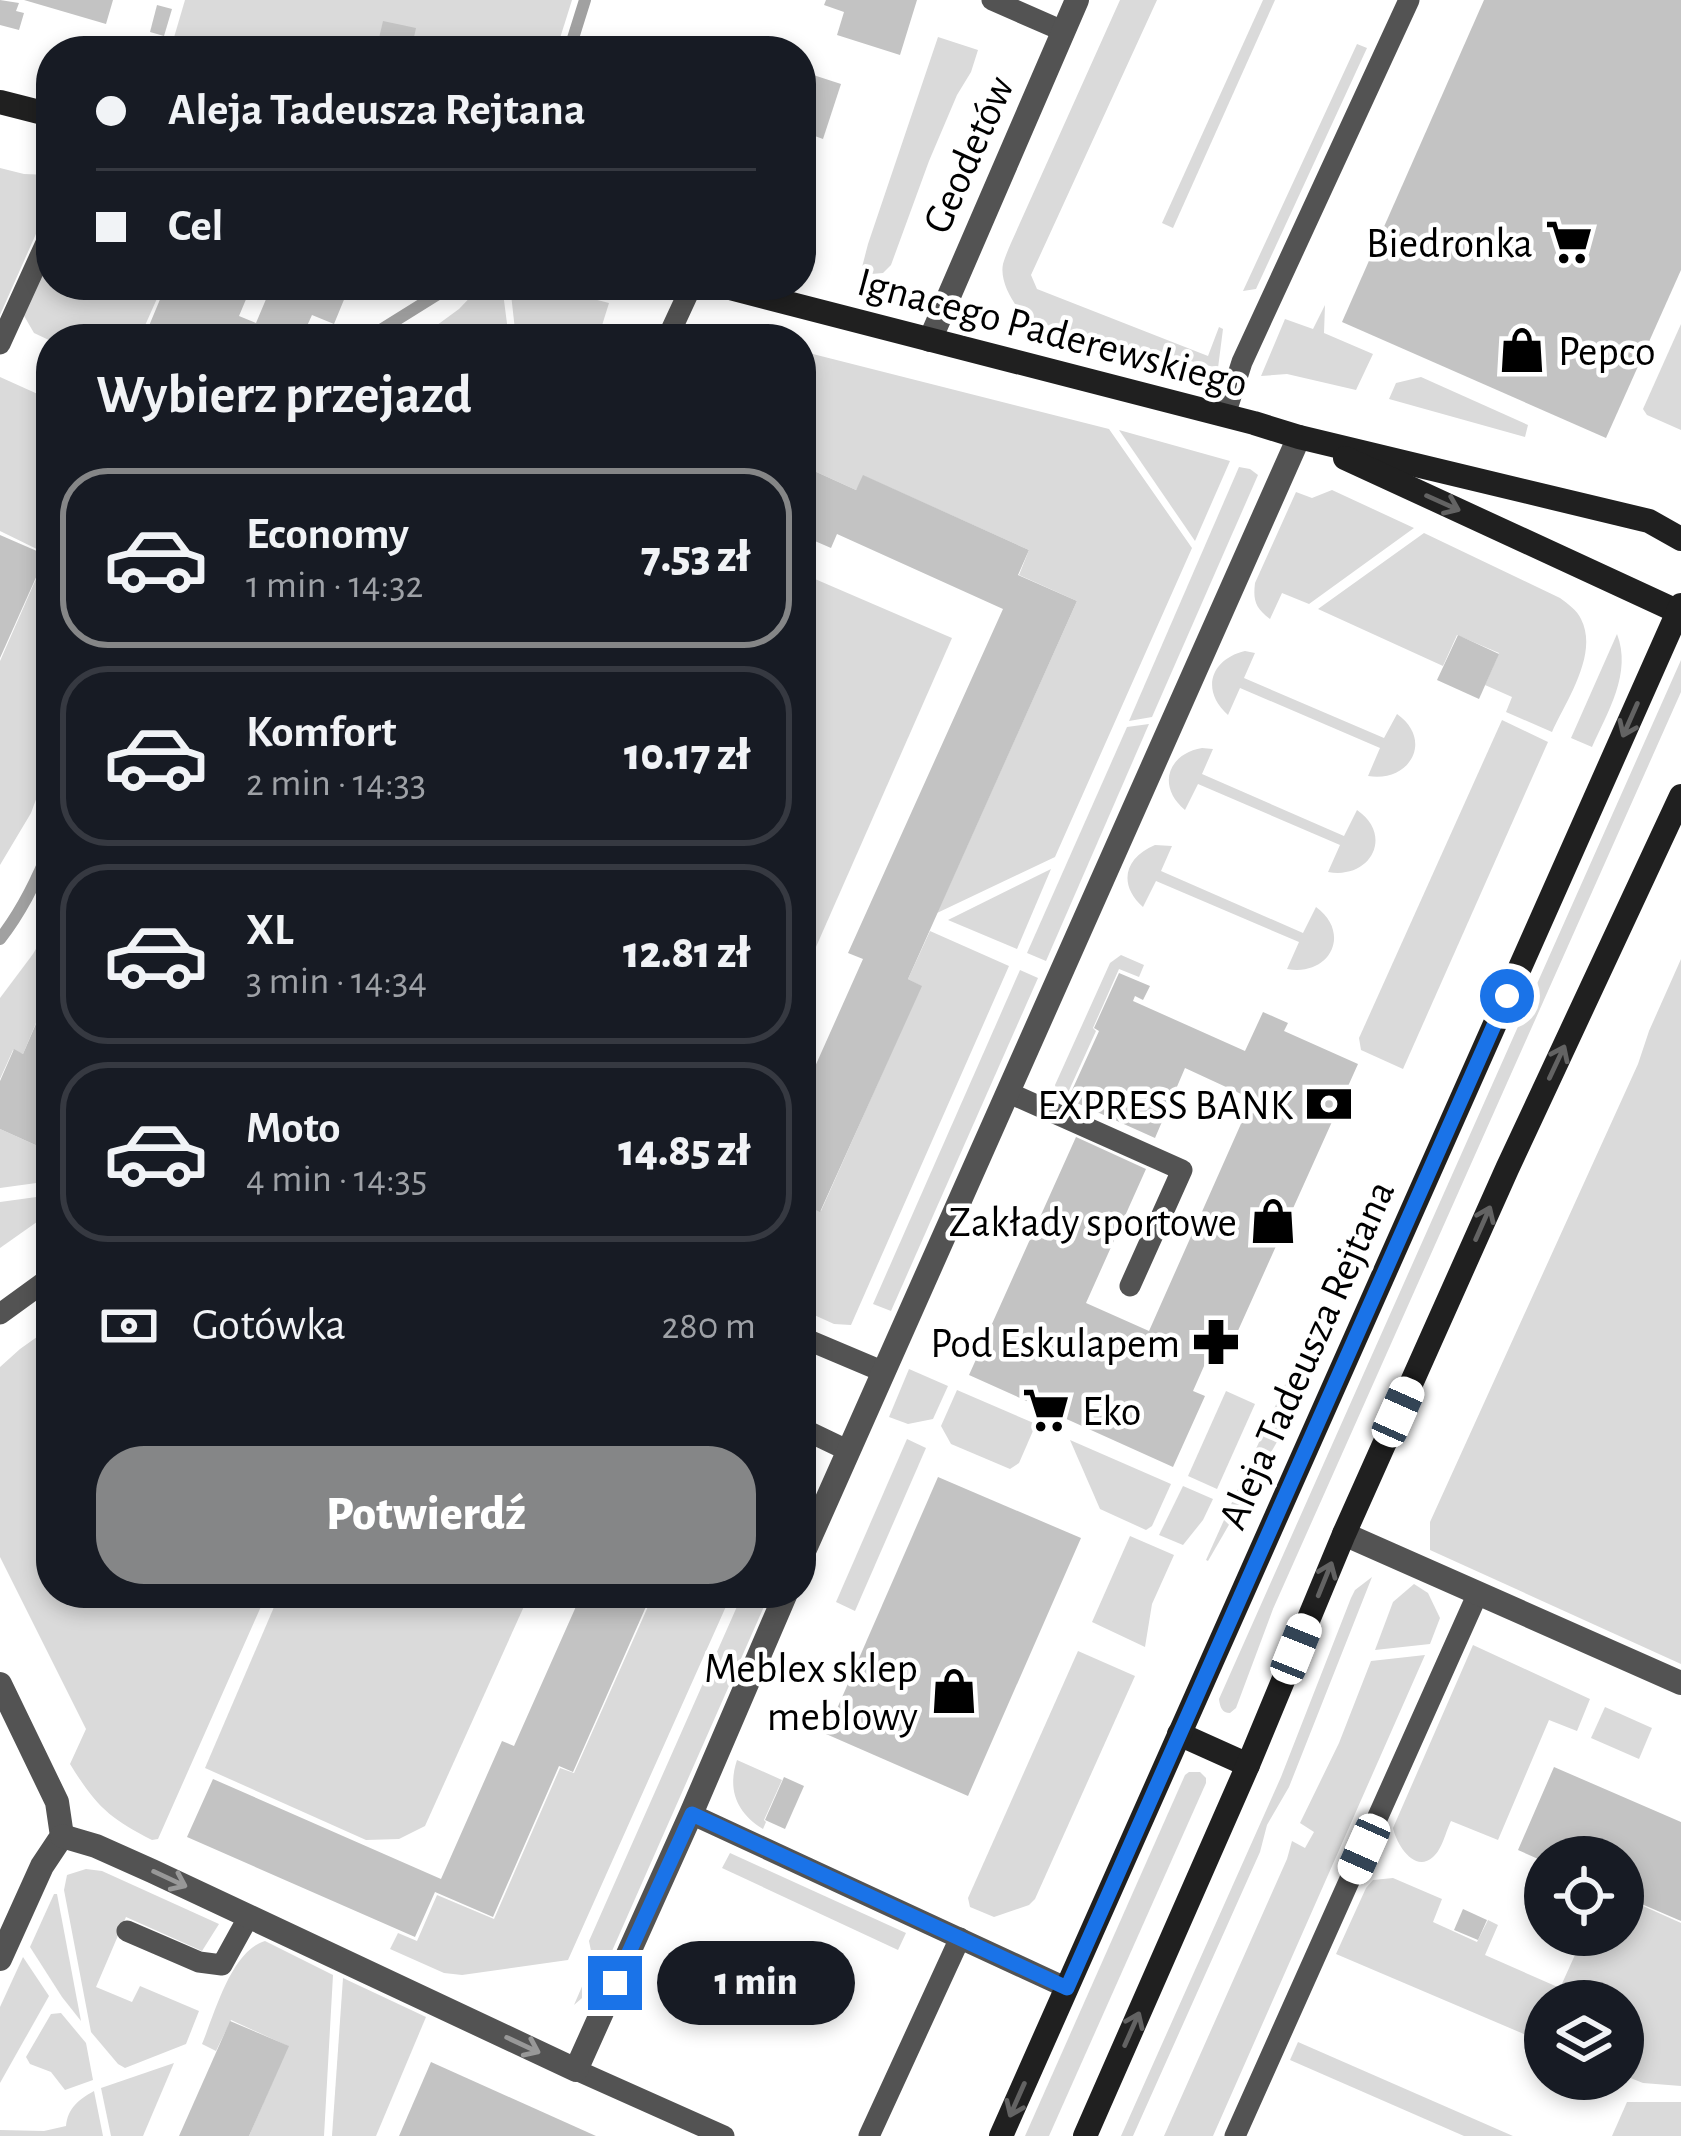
<!DOCTYPE html>
<html lang="pl">
<head>
<meta charset="utf-8">
<style>
  body { margin:0; font-family:"Alegreya Sans",sans-serif; background:#242831; color:#f1f3f6; height:100vh; display:flex; flex-direction:column; font-size:45px; white-space:nowrap }
  * { box-sizing:border-box; margin:0 }
  p { font-size:39px; color:#9ea1a6 }
  .icon { flex:none; width:66px; height:66px; fill:none; stroke:currentColor; stroke-width:2; stroke-linecap:round; stroke-linejoin:round }
  .map { position:relative; flex:1; overflow:hidden }
  .panel { position:absolute; left:36px; top:324px; width:780px; height:1284px; display:flex; flex-direction:column; background:#171b24; border-radius:48px; box-shadow:0 6px 18px #0003 }
  .panel>* { flex:none }
  .top-card { position:absolute; left:36px; top:36px; width:780px; height:264px; border-radius:48px; box-shadow:0 6px 18px #0003; display:grid; align-content:center; height:264px; padding:0 60px; background:#171b24 }
  .tools { position:absolute; left:1524px; top:1836px; display:grid; gap:24px }
  .tools a { display:grid; place-items:center; width:120px; height:120px; border-radius:50%; background:#171b24; box-shadow:0 6px 18px #0003; font-size:60px }
  .end { position:absolute; width:54px; height:54px; margin:-27px; border:15px solid #1a73e8; background:#fff; box-shadow:0 0 0 6px #fff }
  .from { border-radius:50% }
  .bubble { position:absolute; height:84px; border-radius:42px; background:#171b24; box-shadow:0 6px 18px #0003; font-size:39px; font-weight:800; line-height:84px; text-align:center }
  .car { position:absolute; width:36px; height:72px; margin:-36px -18px; border-radius:15px; box-shadow:0 0 9px 3px #0007; background:linear-gradient(#fff 24%,#345 0 40%,#fff 0 76%,#345 0 86%,#fff 0) }
  .top-card b { display:flex; align-items:center; gap:42px; height:114px; font-size:45px }
  .top-card b+b { border-top:3px solid #363941 }
  .top-card i { width:30px; height:30px; background:#f1f3f6 }
  ul { padding:0; list-style:none }
  li { display:flex; align-items:center; gap:36px; height:180px; margin:0 24px 18px; padding:0 36px; border:6px solid #363941; border-radius:48px }
  li div { flex:1 }
  li b { display:block; font-size:45px }
  li em { font-style:normal; font-weight:800 }
  li.selected { border-color:#858687 }
  li>.icon { width:108px; height:108px; stroke-width:1.5 }
  h2 { padding:0 60px; font-size:54px; line-height:144px }
  .pay { display:flex; align-items:center; gap:30px; height:132px; padding:0 60px; font-size:45px }
  .pay p { margin-inline-start:auto }
  .button { display:flex; gap:24px; margin-top:auto; padding:24px 60px }
  .button a { flex:1; height:138px; border-radius:48px; background:#858687; color:#fff; font-size:48px; font-weight:800; line-height:138px; text-align:center }
  .map>svg:first-child { display:block }
  .green { fill:#dadada }
  .lines { fill:none; stroke-linecap:round; stroke-linejoin:round }
  .stream { stroke:#a1a1a1; stroke-width:12 }
  .building { fill:#c3c3c3 }
  .lane { stroke:#535353; stroke-width:21 }
  .street { stroke:#535353; stroke-width:24 }
  .secondary { stroke:#202020; stroke-width:24 }
  .oneway { stroke:#636363 }
  .oneway2 { stroke:#989898 }
  .route { stroke:#1a73e8; stroke-width:15 }
  .labels { text-anchor:middle; stroke-width:9; stroke-linejoin:round; paint-order:stroke }
  .street-label { font-size:42px; fill:#000; stroke:#fff }
  .poi-label { font-size:42px; fill:#000; stroke:#fff; text-anchor:end }
</style>
</head>
<body>
<div class="map">
<svg width="1681" height="2136" viewBox="0 0 1681 2136">
  <rect width="100%" height="100%" fill="#fff"/>
  <g class="green">
    <path d="M185,0H572L556,51H170Z"/>
    <path d="M1120,0H1157L1031,275L1037,289L1208,356L1219,327L1223,329L1218,368L1031,321C1016,310 999,283 1003,264C1005,257 1008,250 1011,243Z"/>
    <path d="M1263,0H1275L1173,228L1162,223Z"/>
    <path d="M938,37L978,50L971,72L957,95L929,161L891,265L883,273L860,275L868,244Z"/>
    <path d="M1357,44L1367,48L1256,289L1243,291Z"/>
    <path d="M0,168L24,174L51,175V200L0,315Z"/>
    <path d="M51,255V285H163L139,339L51,341L34,333L23,314Z"/>
    <path d="M482,285H502L509,339H418L459,309Z"/>
    <path d="M510,285H539L609,303L599,335L569,325L564,339H516Z"/>
    <path d="M1325,305L1324,333L1373,354L1356,390L1287,374L1261,376L1285,319L1313,329Z"/>
    <path d="M1681,324V430L1647,415L1643,409Z"/>
    <path d="M801,351L1109,429L1192,548L1055,857L937,913L1077,601L1019,575L1029,550L864,476L856,490L801,465Z"/>
    <path d="M0,377L51,400V759L31,813L0,865V661L47,554L0,531Z"/>
    <path d="M1421,377L1528,425L1525,437L1389,399L1396,383Z"/>
    <path d="M1119,430L1230,461L1195,541Z"/>
    <path d="M1239,467L1250,469L1258,475L1152,717L1129,721Z"/>
    <path d="M1332,490L1414,528L1309,604L1282,593L1270,619C1255,608 1253,600 1255,583L1296,492L1312,498Z"/>
    <path d="M1424,533L1560,598C1568,604 1577,610 1581,619C1599,654 1566,701 1552,732L1506,712L1512,697L1485,685L1499,653L1457,635L1443,666L1318,609Z"/>
    <path d="M801,573L952,638L801,981Z"/>
    <path d="M1617,634C1632,673 1608,711 1592,747L1571,738Z"/>
    <path d="M1245,651L1255,653L1244,678L1384,738L1397,714C1434,740 1410,783 1368,776L1380,748L1240,688L1228,715C1200,690 1211,659 1245,651Z"/>
    <path d="M1681,660V692L1273,1609L1236,1708L1230,1713C1222,1713 1220,1707 1219,1699Z"/>
    <path d="M1502,720L1548,742L1403,1069L1361,1050L1359,1038Z"/>
    <path d="M1149,724L1046,961L1027,953L1127,727Z"/>
    <path d="M1202,748L1213,749L1202,774L1344,836L1357,810C1394,835 1371,880 1328,872L1340,845L1198,784L1185,810C1157,787 1167,754 1202,748Z"/>
    <path d="M1155,845L1172,846L1161,871L1303,933L1316,907C1352,933 1330,977 1287,969L1299,942L1156,881L1143,907C1118,885 1124,858 1155,845Z"/>
    <path d="M1051,869L1017,949L948,920Z"/>
    <path d="M51,923V987L23,1054L13,1050L0,1079V998L33,954Z"/>
    <path d="M930,931L1009,966L851,1325L834,1324L801,1309V1203L821,1211L921,986L908,979Z"/>
    <path d="M1121,955L1144,965L1139,977L1119,969L1093,1028L1096,1031L1066,1097L1056,1089L1055,1085L1110,963Z"/>
    <path d="M1681,959V1664L1430,1550V1522L1638,1064L1649,1031Z"/>
    <path d="M1020,970L1038,978L891,1311L873,1304Z"/>
    <path d="M0,1129L51,1152V1181L0,1188Z"/>
    <path d="M51,1195V1212L0,1248V1202Z"/>
    <path d="M51,1327V1593H267L158,1839L152,1840C109,1818 96,1806 70,1764L86,1729L0,1557V1367L20,1349Z"/>
    <path d="M909,1369L948,1386L933,1419L908,1424L889,1417Z"/>
    <path d="M1287,1380L1307,1390L1208,1561L1206,1560Z"/>
    <path d="M957,1390L1036,1424L1019,1463L1010,1469L951,1444L941,1426Z"/>
    <path d="M1226,1391L1255,1404L1217,1489L1188,1476Z"/>
    <path d="M907,1439L926,1448L855,1611L836,1602Z"/>
    <path d="M1070,1440L1171,1484L1152,1526L1146,1530L1100,1509Z"/>
    <path d="M1183,1486L1213,1499L1203,1520L1183,1545L1159,1535Z"/>
    <path d="M1130,1536L1174,1555L1152,1604L1145,1647L1092,1622Z"/>
    <path d="M1372,1577L1289,1787L1267,1825L1260,1852L1133,2136H1121L1281,1777L1351,1598L1355,1590Z"/>
    <path d="M1414,1584L1428,1593L1440,1618L1430,1644L1375,1650L1393,1602Z"/>
    <path d="M280,1593H530L425,1826L399,1839L366,1840L205,1768Z"/>
    <path d="M654,1593H732L568,1960L462,1975L444,1973L390,1949L398,1933L417,1941L437,1895L494,1919L560,1768L574,1773Z"/>
    <path d="M743,1593H770L597,1985L574,2005L593,1961L589,1941Z"/>
    <path d="M1473,1645L1590,1699L1577,1731L1549,1720L1498,1840L1451,1821C1446,1831 1442,1850 1433,1857C1414,1874 1396,1843 1393,1828Z"/>
    <path d="M1078,1651L1135,1676L1035,1899L1029,1905L994,1917L970,1907L968,1898Z"/>
    <path d="M1425,1655L1213,2136H1164L1287,1859L1292,1841L1305,1848L1314,1832L1300,1823L1339,1743L1371,1661Z"/>
    <path d="M1605,1707L1652,1728L1639,1759L1591,1738Z"/>
    <path d="M737,1760L782,1780L764,1820L766,1822L763,1829C737,1813 727,1790 737,1760Z"/>
    <path d="M1189,1772H1200L1206,1778V1783L1049,2136H1025L1185,1775Z"/>
    <path d="M730,1853L906,1933L898,1950L722,1868Z"/>
    <path d="M86,1869L102,1871L219,1924L202,1951L126,1917L96,1987L132,2002L140,1986L199,2011L186,2044L125,2068L118,2064L91,2032L64,1890L67,1875Z"/>
    <path d="M1393,1878L1442,1899L1433,1922L1477,1942L1488,1920L1498,1925L1485,1955L1560,1988L1584,1935H1623V1897L1681,1923V2086L1643,2083L1623,2075V2001H1545V2043L1336,1954L1366,1888L1373,1880Z"/>
    <path d="M54,1894H57L81,2021L62,1997L30,1947Z"/>
    <path d="M265,1941L333,1975L324,2136H249L288,2046L231,2020L216,2051L202,2044C215,2013 231,1951 265,1941Z"/>
    <path d="M23,1957L49,1996L0,2083V2007Z"/>
    <path d="M343,1978L426,2017L376,2136H332Z"/>
    <path d="M61,2013L86,2043L93,2080L65,2090L51,2072L30,2064L26,2057L51,2014Z"/>
    <path d="M1298,2042L1513,2136H1464L1290,2060Z"/>
    <path d="M174,2063L143,2136H111L101,2088Z"/>
    <path d="M94,2091L103,2136H0V2130L44,2131L66,2126C68,2108 78,2100 94,2091Z"/>
    <path d="M1627,2102H1681V2136H1612Z"/>
  </g>
  <g class="lines">
    <g class="stream">
      <path d="M569,51L585,0"/>
      <path d="M366,339L443,291L448,285"/>
      <path d="M0,939C22,911 38,878 51,845"/>
    </g>
  </g>
  <g class="building">
    <path d="M0,0L19,3L16,11L24,13L19,30L0,25Z"/>
    <path d="M24,0H113L106,24Z"/>
    <path d="M826,0H917L900,55L837,35L844,12L824,5Z"/>
    <path d="M1484,0H1681V270L1606,438L1342,322Z"/>
    <path d="M157,5L172,9L164,36L150,32Z"/>
    <path d="M383,21L416,28L411,51H376Z"/>
    <path d="M801,71L841,84L823,139L801,131Z"/>
    <path d="M166,285H252L239,316L256,323L272,285H350L334,324L312,315L301,339H161L146,333Z"/>
    <path d="M801,465L856,490L863,475L1029,550L1018,575L1077,601L908,979L922,986L820,1212L801,1203V1098L863,959L848,953L1003,609L837,534L831,548L801,535Z"/>
    <path d="M0,535L46,555L0,658Z"/>
    <path d="M1458,635L1499,654L1479,699L1437,680Z"/>
    <path d="M1119,973L1150,986L1143,1000L1135,996L1133,1001L1245,1051L1263,1012L1288,1023L1284,1031L1358,1064L1223,1364L1208,1357L1193,1391L1205,1396L1173,1467L969,1375L1076,1137L1146,1169L1086,1303L1149,1331L1252,1099L1185,1068L1155,1138L1068,1099L1099,1031L1094,1028Z"/>
    <path d="M51,989V1152L0,1129V1081L14,1049L23,1054Z"/>
    <path d="M938,1477L1081,1538L968,1796L826,1734Z"/>
    <path d="M582,1593H652L573,1772L559,1766L493,1917L435,1892L415,1937L187,1837L213,1779L441,1879L502,1741L514,1746Z"/>
    <path d="M1554,1767L1681,1822V1921L1623,1896V1857H1545V1862L1518,1850Z"/>
    <path d="M784,1777L804,1786L785,1829L765,1820Z"/>
    <path d="M1463,1909L1487,1920L1478,1940L1454,1930Z"/>
    <path d="M230,2021L289,2046L249,2136H179Z"/>
    <path d="M431,2062L596,2136H399Z"/>
  </g>
  <g class="lines">
    <g class="lane">
      <path d="M992,0L1063,31"/>
      <path d="M667,339L692,285"/>
      <path d="M0,344L51,232"/>
      <path d="M1225,415L1242,362L1409,0"/>
      <path d="M1009,1093L1182,1170L1130,1286"/>
      <path d="M0,1314L51,1277"/>
      <path d="M801,1337L884,1372"/>
      <path d="M801,1428L849,1451"/>
      <path d="M691,1814L1067,1988"/>
      <path d="M127,1931L199,1962L222,1965L249,1916"/>
      <path d="M576,2070L724,2136"/>
      <path d="M869,2136L960,1938"/>
      <path d="M1235,2136L1478,1593"/>
    </g>
    <g class="street">
      <path d="M930,340L1077,0"/>
      <path d="M1344,1534L1681,1683"/>
      <path d="M801,1558L1299,437"/>
      <path d="M0,1684L57,1802L62,1836L42,1866L0,1959"/>
      <path d="M62,1836L96,1846L152,1871L576,2070L691,1814L786,1593"/>
    </g>
    <g class="secondary">
      <path d="M0,102L51,115"/>
      <path d="M718,285L1254,423L1299,437L1649,521L1681,539"/>
      <path d="M1345,458L1681,613"/>
      <path d="M1179,1734L1248,1765"/>
      <path d="M1001,2136L1681,605"/>
      <path d="M1085,2136L1248,1765L1344,1534L1507,1169L1681,796"/>
    </g>
  </g>
  <defs><path id="oneway-shaft" d="M-6 0H5M1.5-3L5.5 0L1.5 3" fill="none" stroke-width="1.6" stroke-linecap="round" stroke-linejoin="round" transform="scale(3)"/></defs>
  <g class="oneway">
    <use href="#oneway-shaft" transform="translate(1443 503) rotate(24)"/>
    <use href="#oneway-shaft" transform="translate(1630 720) rotate(114)"/>
    <use href="#oneway-shaft" transform="translate(1557 1062) rotate(-65)"/>
    <use href="#oneway-shaft" transform="translate(1483 1223) rotate(-66)"/>
    <use href="#oneway-shaft" transform="translate(1325 1579) rotate(-68)"/>
    <use href="#oneway-shaft" transform="translate(1132 2029) rotate(-66)"/>
    <use href="#oneway-shaft" transform="translate(1017 2100) rotate(114)"/>
  </g>
  <g class="oneway2">
    <use href="#oneway-shaft" transform="translate(170 1879) rotate(25)"/>
    <use href="#oneway-shaft" transform="translate(523 2045) rotate(25)"/>
  </g>
  <g class="lines">
    <path class="route" d="M615,1983L692,1814L1067,1988L1507,996"/>
  </g>
  <defs>
    <symbol id="supermarket-bare" viewBox="-9 -9 18 18"><path d="M-6-5.5h2.5l.6 2H6L4.5 2H-2.5L-4.4-4H-6ZM-1.5 3.2a1.3 1.3 0 1 0 .1 0ZM3 3.2a1.3 1.3 0 1 0 .1 0Z" fill="#000" stroke="#fff" stroke-width="2.5" paint-order="stroke"/></symbol>
    <symbol id="shop-bare" viewBox="-9 -9 18 18"><path d="M-5-2.5h2.3a2.7 3.5 0 0 1 5.4 0H5L5.5 6h-11ZM-1.5-2.5h3a1.5 2.3 0 0 0-3 0Z" fill="#000" stroke="#fff" stroke-width="2.5" paint-order="stroke"/></symbol>
    <symbol id="bank-bare" viewBox="-9 -9 18 18"><path d="M-6-4H6V4H-6ZM0-2.3a2.3 2.3 0 1 0 0 4.6a2.3 2.3 0 1 0 0-4.6Z" fill="#000" stroke="#fff" stroke-width="2.5" paint-order="stroke"/></symbol>
    <symbol id="pharmacy-bare" viewBox="-9 -9 18 18"><path d="M-2-6h4v4h4v4h-4v4h-4v-4h-4v-4h4Z" fill="#000" stroke="#fff" stroke-width="2.5" paint-order="stroke"/></symbol>
  </defs>
  <g fill-rule="evenodd">
    <use href="#supermarket-bare" x="1536" y="209" width="66" height="66"/>
    <use href="#shop-bare" x="1489" y="317" width="66" height="66"/>
    <use href="#bank-bare" x="1296" y="1071" width="66" height="66"/>
    <use href="#shop-bare" x="1240" y="1188" width="66" height="66"/>
    <use href="#pharmacy-bare" x="1183" y="1309" width="66" height="66"/>
    <use href="#supermarket-bare" x="1013" y="1377" width="66" height="66"/>
    <use href="#shop-bare" x="921" y="1658" width="66" height="66"/>
  </g>
  <g class="labels">
    <g class="street-label">
      <text transform="translate(967 154) rotate(-66)" y="15">Geodetów</text>
      <text transform="translate(1053 331) rotate(15)" y="15">Ignacego Paderewskiego</text>
      <text transform="translate(1305 1354) rotate(-66)" y="15">Aleja Tadeusza Rejtana</text>
    </g>
    <g class="poi-label">
      <text x="1533" y="257">Biedronka</text>
      <text x="1558" y="365" text-anchor="start">Pepco</text>
      <text x="1293" y="1119">EXPRESS BANK</text>
      <text x="1237" y="1236">Zakłady sportowe</text>
      <text x="1180" y="1357">Pod Eskulapem</text>
      <text x="1082" y="1425" text-anchor="start">Eko</text>
      <text x="918" y="1682">Meblex sklep<tspan x="918" dy="48">meblowy</tspan></text>
    </g>
  </g>
</svg>
<div class="tools">
<a><svg class="icon" aria-label="locate" viewBox="0 0 24 24"><circle cx="12" cy="12" r="6"/><path d="M12 2v4M12 18v4M2 12h4M18 12h4"/></svg></a>
<a><svg class="icon" aria-label="layers" viewBox="0 0 24 24"><path d="M12 4l9 5-9 5-9-5zM3 14l9 5 9-5"/></svg></a>
</div>
<i class="end from" style="left:1507px;top:996px"></i>
<i class="end" style="left:615px;top:1983px"></i>
<div class="bubble" style="left:657px;top:1941px;width:198px">1 min</div>
<i class="car" style="left:1398px;top:1412px;rotate:24deg"></i>
<i class="car" style="left:1296px;top:1649px;rotate:22deg"></i>
<i class="car" style="left:1364px;top:1849px;rotate:204deg"></i>
<div class="top-card">
<b><i class="from"></i>Aleja Tadeusza Rejtana</b>
<b><i></i>Cel</b>
</div>
<section class="panel">
<h2>Wybierz przejazd</h2>
<ul>
<li class="selected"><svg class="icon" aria-label="car" viewBox="0 0 24 24"><path d="M5 17H2v-5l4-1 3-4h7l3 4 3 1v5h-3M9 17h6M6 11h13"/><circle cx="7" cy="17" r="2"/><circle cx="17" cy="17" r="2"/></svg><div><b>Economy</b><p>1 min · 14:32</p></div><em>7.53 zł</em></li>
<li><svg class="icon" aria-label="car" viewBox="0 0 24 24"><path d="M5 17H2v-5l4-1 3-4h7l3 4 3 1v5h-3M9 17h6M6 11h13"/><circle cx="7" cy="17" r="2"/><circle cx="17" cy="17" r="2"/></svg><div><b>Komfort</b><p>2 min · 14:33</p></div><em>10.17 zł</em></li>
<li><svg class="icon" aria-label="car" viewBox="0 0 24 24"><path d="M5 17H2v-5l4-1 3-4h7l3 4 3 1v5h-3M9 17h6M6 11h13"/><circle cx="7" cy="17" r="2"/><circle cx="17" cy="17" r="2"/></svg><div><b>XL</b><p>3 min · 14:34</p></div><em>12.81 zł</em></li>
<li><svg class="icon" aria-label="car" viewBox="0 0 24 24"><path d="M5 17H2v-5l4-1 3-4h7l3 4 3 1v5h-3M9 17h6M6 11h13"/><circle cx="7" cy="17" r="2"/><circle cx="17" cy="17" r="2"/></svg><div><b>Moto</b><p>4 min · 14:35</p></div><em>14.85 zł</em></li>
</ul>
<div class="pay"><svg class="icon" aria-label="cash" viewBox="0 0 24 24"><path d="M3 7h18v10H3z"/><circle cx="12" cy="12" r="2"/></svg>Gotówka<p>280 m</p></div>
<div class="button"><a>Potwierdź</a></div>
</section>
</div>
</body>
</html>
